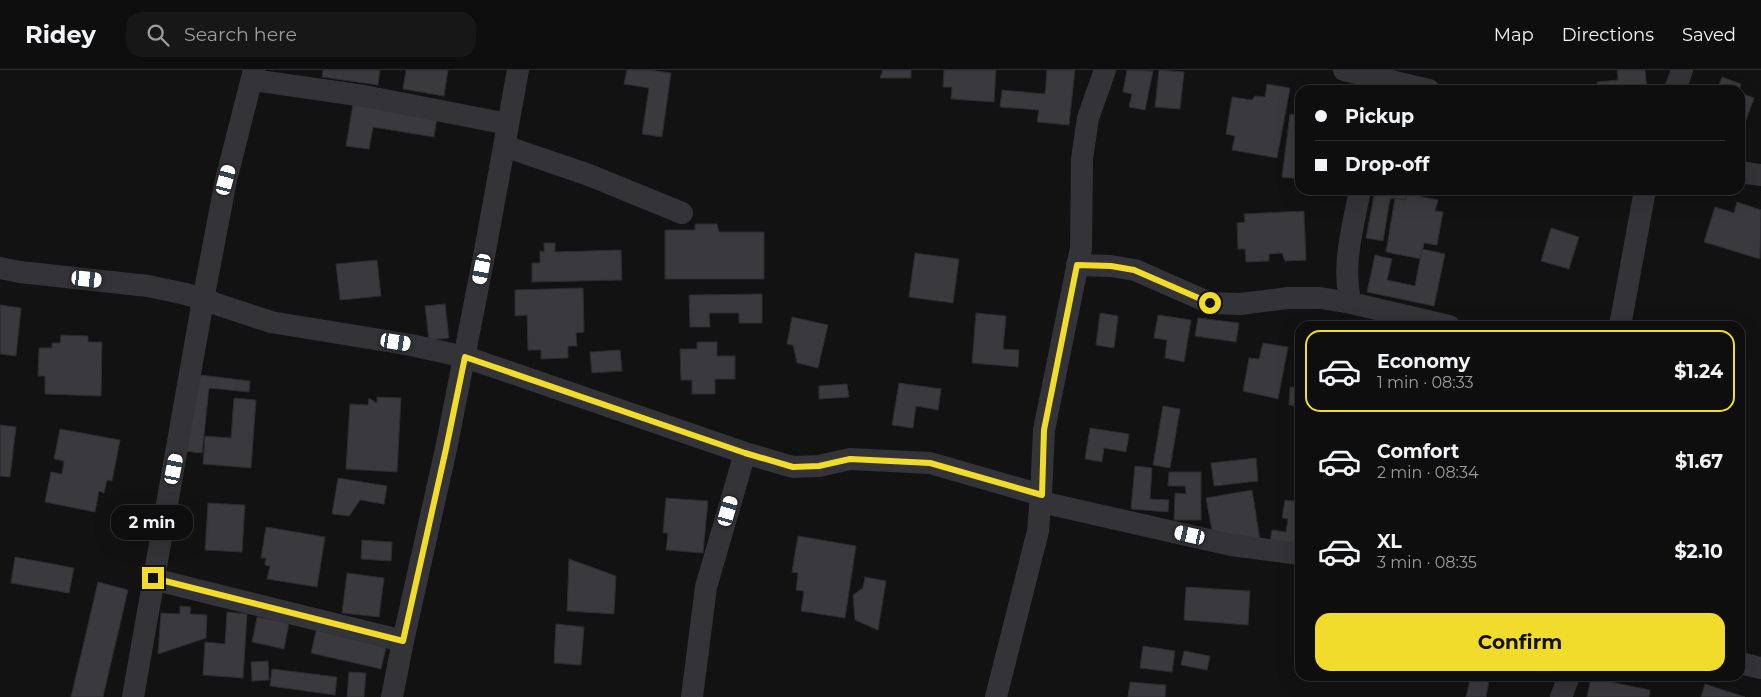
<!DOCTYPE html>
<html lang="en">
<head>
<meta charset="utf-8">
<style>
  body { margin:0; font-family:Montserrat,sans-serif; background:#171717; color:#f1f3f6; height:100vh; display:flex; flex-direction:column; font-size:19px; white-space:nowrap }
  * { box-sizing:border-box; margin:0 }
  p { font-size:16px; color:#9b9c9e }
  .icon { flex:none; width:28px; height:28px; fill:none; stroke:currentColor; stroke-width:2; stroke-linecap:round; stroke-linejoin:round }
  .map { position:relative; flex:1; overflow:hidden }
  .side { position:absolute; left:1295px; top:251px; width:450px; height:360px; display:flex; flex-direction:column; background:#0e0e0e; border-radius:15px; box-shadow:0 5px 20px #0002,0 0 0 1px #2e2e2e }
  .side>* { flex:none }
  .hud { position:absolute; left:1295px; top:15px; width:450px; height:110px; border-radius:15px; box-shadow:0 5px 20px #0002,0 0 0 1px #2e2e2e; display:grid; align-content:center; height:110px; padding:0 20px; background:#0e0e0e }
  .end { position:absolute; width:22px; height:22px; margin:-11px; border:6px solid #f2dc2b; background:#111; box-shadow:0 0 0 2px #111 }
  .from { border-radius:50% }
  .bubble { position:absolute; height:35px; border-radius:15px; background:#0e0e0e; box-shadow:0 5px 20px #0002,0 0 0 1px #2e2e2e; font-size:16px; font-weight:700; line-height:35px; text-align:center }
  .car { position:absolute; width:15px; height:30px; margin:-15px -8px; border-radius:6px; box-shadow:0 0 4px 1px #0007; background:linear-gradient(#fff 24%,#345 0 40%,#fff 0 76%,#345 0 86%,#fff 0) }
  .hud b { display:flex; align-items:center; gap:18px; height:48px; font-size:19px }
  .hud b+b { border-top:1px solid #2e2e2e }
  .hud i { width:12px; height:12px; background:#f1f3f6 }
  ul { padding:9px 0 0; list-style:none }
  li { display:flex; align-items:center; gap:15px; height:82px; margin:0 10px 8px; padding:0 10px; border:2px solid transparent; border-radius:15px }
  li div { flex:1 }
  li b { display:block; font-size:19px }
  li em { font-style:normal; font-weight:700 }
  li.current { border-color:#f2dc2b }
  li>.icon { width:45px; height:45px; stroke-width:1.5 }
  .button { display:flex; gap:10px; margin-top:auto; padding:10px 20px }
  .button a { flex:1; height:58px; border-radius:15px; background:#f2dc2b; color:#111; font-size:20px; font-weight:700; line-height:58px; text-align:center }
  header { display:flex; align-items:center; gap:30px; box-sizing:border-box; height:70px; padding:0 25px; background:#0e0e0e; border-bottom:1px solid #2e2e2e }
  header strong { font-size:24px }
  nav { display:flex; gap:28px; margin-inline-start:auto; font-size:18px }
  .search { width:350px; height:45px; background:#171717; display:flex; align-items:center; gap:12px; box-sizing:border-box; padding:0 18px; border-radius:15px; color:#9b9c9e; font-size:19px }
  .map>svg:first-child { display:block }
  .building { fill:#39393e; stroke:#2c2c2f }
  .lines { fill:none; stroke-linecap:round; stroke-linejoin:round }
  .street { stroke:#333338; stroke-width:22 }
  .route { stroke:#f2dc2b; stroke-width:6 }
</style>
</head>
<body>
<header>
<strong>Ridey</strong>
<div class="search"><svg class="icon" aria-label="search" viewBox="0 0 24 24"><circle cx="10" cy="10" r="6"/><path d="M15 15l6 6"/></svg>Search here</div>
<nav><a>Map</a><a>Directions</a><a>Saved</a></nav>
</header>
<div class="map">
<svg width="1761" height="627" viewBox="0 0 1761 627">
  <rect width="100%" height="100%" fill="#121213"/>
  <g class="building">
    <path d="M323,0H380L378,15L322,7Z"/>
    <path d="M406,0H448L444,26L403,19Z"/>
    <path d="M627,0H649L671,3L662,67L642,64L649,18L624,14Z"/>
    <path d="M883,0H911V8H880Z"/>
    <path d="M944,0H996L994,32L951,29L952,17H943Z"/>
    <path d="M1047,0H1075L1069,55L1037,52L1039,40L1000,37L1002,20L1045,24Z"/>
    <path d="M1127,0L1153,1L1145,40L1129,37L1132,24L1123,22Z"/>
    <path d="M1159,0L1184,2L1180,39L1155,37Z"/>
    <path d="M1617,0H1645L1647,20H1598L1597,12L1618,10Z"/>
    <path d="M1722,7L1741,14L1739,20H1717Z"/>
    <path d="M1267,14L1290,18L1277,88L1232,80L1235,66L1226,64L1232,27L1252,30L1255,26L1265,27Z"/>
    <path d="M1740,23L1754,28L1745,53L1740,51Z"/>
    <path d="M353,34L437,48L434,67L373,57L369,79L346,76Z"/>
    <path d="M1290,44L1300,45V109L1282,107Z"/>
    <path d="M1375,120H1408L1405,130L1395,128L1390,129L1383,171L1366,168Z"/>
    <path d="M1407,124L1438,130L1435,141L1443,142L1437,175L1424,173L1421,189L1386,182L1395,128L1405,130Z"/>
    <path d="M1737,132L1761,140L1760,189L1704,172L1715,137L1734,143Z"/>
    <path d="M1304,141L1306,190L1285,191L1282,183L1269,184V191L1246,192L1245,179H1238L1237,153L1245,152L1244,144Z"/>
    <path d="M695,154H717L719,162H764V209H665V160H695Z"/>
    <path d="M1551,158L1579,167L1569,199L1541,191Z"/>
    <path d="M544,173H555V182L621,180L622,210L532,212V193H540V181L544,182Z"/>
    <path d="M1422,179L1445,184L1434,236L1367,222L1375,185L1392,189L1387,210L1415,216Z"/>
    <path d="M915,183L959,189L953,233L909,227Z"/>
    <path d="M377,190L381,226L340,230L336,194Z"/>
    <path d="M583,218L584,262L576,263L577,276H568V288L541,289V280H528L527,245L515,246V220Z"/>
    <path d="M762,224V253H739V243H709L710,257H690L689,225Z"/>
    <path d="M445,234L449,268L429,270L425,236Z"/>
    <path d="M0,235L21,238L16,286L0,284Z"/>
    <path d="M976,243L1006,246L1003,279L1019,280L1018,297L972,293Z"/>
    <path d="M1100,243L1118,246L1114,278L1096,275Z"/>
    <path d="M1158,245L1191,250L1184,292L1165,288L1167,270L1154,268Z"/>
    <path d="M792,247L828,255L818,298L797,293L793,275L787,274Z"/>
    <path d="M1198,248L1239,253L1236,272L1195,266Z"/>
    <path d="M61,265L88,266V272H102L101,326L45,324V306H38L39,278H52V273H60Z"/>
    <path d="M697,272H717V286H735V309H715V324H692V310H681L680,279H697Z"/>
    <path d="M1263,273L1288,277L1278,329L1243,321L1249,288L1259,289Z"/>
    <path d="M620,280L622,301L592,303L590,282Z"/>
    <path d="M192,304L250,311L249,322L209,318L202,383L184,381Z"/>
    <path d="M899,313L941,319L938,340L916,336L913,358L892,355Z"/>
    <path d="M847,314L849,327L819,329V316Z"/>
    <path d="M1290,317L1300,318V336L1289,335Z"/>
    <path d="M377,327L401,328L397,402L346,399L350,334L368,335L369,328L377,333Z"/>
    <path d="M234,328L256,330L251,398L203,394L205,366L231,368Z"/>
    <path d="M1163,336L1180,339L1170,398L1153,395Z"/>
    <path d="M0,355L16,357L10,407L0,406Z"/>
    <path d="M1090,358L1129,364L1126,382L1104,378L1102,392L1085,389Z"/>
    <path d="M60,359L120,370L112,411L107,410L104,423L99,421L95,442L45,432L51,402L62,404L64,391L54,389Z"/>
    <path d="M1256,388L1258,411L1214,416L1211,393Z"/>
    <path d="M1135,396L1152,398L1150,429L1169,430L1168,442L1131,439Z"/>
    <path d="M1169,402H1201V450H1174L1175,423L1186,424L1185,416H1168Z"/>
    <path d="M338,408L387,416L384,434L360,430L349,446L332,444Z"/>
    <path d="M1252,420L1260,470L1213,466L1206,428Z"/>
    <path d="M666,428L708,431L703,483L666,480L668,463H663Z"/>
    <path d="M1285,430L1300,432V484L1269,478L1272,460L1286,462L1288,449L1282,448Z"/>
    <path d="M208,433L245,435L242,482L205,480Z"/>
    <path d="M266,457L325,467L317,517L267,509L270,496L265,495L266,488H261Z"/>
    <path d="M798,466L856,476L845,548L801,541L804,521L796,520L798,503L792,502Z"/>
    <path d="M362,470L392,472L391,491L361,489Z"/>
    <path d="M15,487L74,498L69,523L11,513Z"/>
    <path d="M569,489L616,506L614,544L567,541Z"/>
    <path d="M347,503L384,508L379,547L342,543Z"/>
    <path d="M865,507L886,511L878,560L855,550L853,525L863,518Z"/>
    <path d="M98,512L128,520L103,627H71Z"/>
    <path d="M1186,517L1250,521L1248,555L1184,550Z"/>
    <path d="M180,536L191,537L190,544L207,545L206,568L158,584L161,543L180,544Z"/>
    <path d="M227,542L247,544L243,608L203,605L205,572L225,574Z"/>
    <path d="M257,547L289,553L284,579L252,572Z"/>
    <path d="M556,554L584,557L581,595L554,593Z"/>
    <path d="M317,557L387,573L381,599L311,583Z"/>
    <path d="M1143,576L1175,581L1172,602L1140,598Z"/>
    <path d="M1184,581L1210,586L1207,600L1181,595Z"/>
    <path d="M268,591L269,610L252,611L251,592Z"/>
    <path d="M272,599L337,607L335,625L270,616Z"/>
    <path d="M349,602L366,603L364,627H347Z"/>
    <path d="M1471,606H1490L1486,627H1466Z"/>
    <path d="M1591,608L1650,620L1649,627H1587Z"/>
    <path d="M1130,612L1166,615L1165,627H1128Z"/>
    <path d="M1705,614L1745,627H1701Z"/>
  </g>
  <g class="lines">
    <g class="street">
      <path d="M1344,0L1429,20"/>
      <path d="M253,10L364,26L508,54"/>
      <path d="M1675,20L1682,0"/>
      <path d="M504,76L589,105L682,143"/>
      <path d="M1740,102L1761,105"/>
      <path d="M1077,195L1111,196L1135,200L1210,233L1240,234L1288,228H1320L1351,233L1449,256"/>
      <path d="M0,198L20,202L148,216L186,224L271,252L411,275L465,287L745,383L793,397L819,396L850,389L930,393L1041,425"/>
      <path d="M1351,233C1341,197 1353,157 1360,120"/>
      <path d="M1620,256L1645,120"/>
      <path d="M1041,432L1231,475L1300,484"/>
      <path d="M153,509L403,571"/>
      <path d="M1740,593L1761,598"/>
      <path d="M133,627L203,230L226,110L254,0"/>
      <path d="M392,627L403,571L446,379L485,181L518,0"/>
      <path d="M692,627L706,517L745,383"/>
      <path d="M996,627L1038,461L1041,425L1044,360L1081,178L1082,89L1088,48L1105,0"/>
      <path d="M1561,627L1569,606"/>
    </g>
  </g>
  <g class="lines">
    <path class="route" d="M153,508L403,571L446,379L465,287L745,383L793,397L819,396L850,389L930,393L1042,425L1044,360L1077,195L1111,196L1134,200L1210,233"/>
  </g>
</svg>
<i class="end from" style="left:1210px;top:233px"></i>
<i class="end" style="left:153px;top:508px"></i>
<div class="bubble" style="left:111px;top:435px;width:82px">2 min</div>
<i class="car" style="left:226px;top:110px;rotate:15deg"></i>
<i class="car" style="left:482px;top:199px;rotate:191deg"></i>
<i class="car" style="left:87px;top:209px;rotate:96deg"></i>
<i class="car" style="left:396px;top:272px;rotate:99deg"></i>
<i class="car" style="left:174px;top:399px;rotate:11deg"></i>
<i class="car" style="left:728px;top:441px;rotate:16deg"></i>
<i class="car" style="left:1190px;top:465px;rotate:283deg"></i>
<div class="hud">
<b><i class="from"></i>Pickup</b>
<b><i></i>Drop-off</b>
</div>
<section class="side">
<ul>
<li class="current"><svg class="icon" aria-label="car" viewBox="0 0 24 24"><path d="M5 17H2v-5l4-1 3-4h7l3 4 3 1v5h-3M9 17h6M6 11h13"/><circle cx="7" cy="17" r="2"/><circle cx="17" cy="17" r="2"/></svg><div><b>Economy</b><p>1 min · 08:33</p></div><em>$1.24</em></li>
<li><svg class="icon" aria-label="car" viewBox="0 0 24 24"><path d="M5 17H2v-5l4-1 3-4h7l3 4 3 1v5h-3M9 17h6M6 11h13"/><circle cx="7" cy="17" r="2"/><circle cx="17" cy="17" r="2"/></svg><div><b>Comfort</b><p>2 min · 08:34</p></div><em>$1.67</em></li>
<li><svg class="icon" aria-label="car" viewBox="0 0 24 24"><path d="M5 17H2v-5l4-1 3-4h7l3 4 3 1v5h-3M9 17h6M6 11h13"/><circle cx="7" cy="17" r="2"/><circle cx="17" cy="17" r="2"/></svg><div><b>XL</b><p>3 min · 08:35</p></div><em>$2.10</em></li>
</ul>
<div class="button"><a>Confirm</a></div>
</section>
</div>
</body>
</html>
